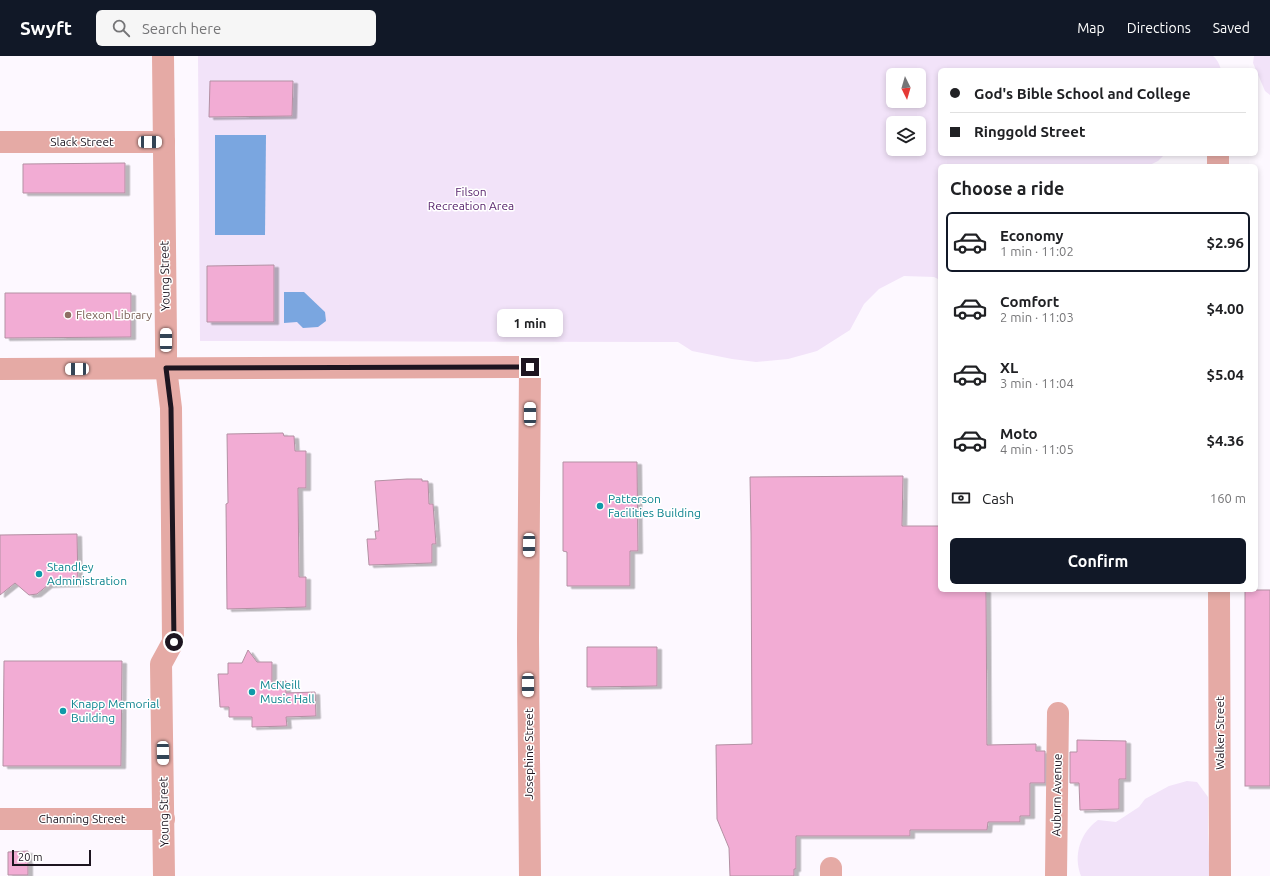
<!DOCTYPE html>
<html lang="en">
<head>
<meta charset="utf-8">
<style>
  body { margin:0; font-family:Ubuntu,sans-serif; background:#f6f6f6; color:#202124; height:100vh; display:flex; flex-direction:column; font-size:15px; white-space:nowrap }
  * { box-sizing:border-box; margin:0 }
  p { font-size:13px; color:#757577 }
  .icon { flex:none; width:22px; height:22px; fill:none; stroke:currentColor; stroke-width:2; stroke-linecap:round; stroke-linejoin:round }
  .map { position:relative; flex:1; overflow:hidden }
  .panel { position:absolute; left:938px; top:108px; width:320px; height:428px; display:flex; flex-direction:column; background:#fff; border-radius:6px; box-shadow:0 2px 6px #0003 }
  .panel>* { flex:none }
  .banner { position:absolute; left:938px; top:12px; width:320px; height:88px; border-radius:6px; box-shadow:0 2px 6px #0003; display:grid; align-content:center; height:88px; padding:0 12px; background:#fff }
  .needle { width:26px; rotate:175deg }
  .fabs { position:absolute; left:886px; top:12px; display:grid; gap:8px }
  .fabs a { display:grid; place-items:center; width:40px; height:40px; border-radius:6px; background:#fff; box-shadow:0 2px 6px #0003; font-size:20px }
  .scale { position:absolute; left:12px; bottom:10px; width:79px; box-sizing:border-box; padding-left:4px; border:2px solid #1d1520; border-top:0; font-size:11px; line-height:14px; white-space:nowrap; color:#1d1520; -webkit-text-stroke:3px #fff; paint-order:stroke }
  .end { position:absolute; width:18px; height:18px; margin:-9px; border:5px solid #1d1520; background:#fff; box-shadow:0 0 0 2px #fff }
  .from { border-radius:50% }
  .bubble { position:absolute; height:28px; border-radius:6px; background:#fff; box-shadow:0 2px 6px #0003; font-size:13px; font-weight:600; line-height:28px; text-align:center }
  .car { position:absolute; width:12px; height:24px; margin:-12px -6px; border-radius:5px; box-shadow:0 0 3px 1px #0007; background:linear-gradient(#fff 24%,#345 0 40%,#fff 0 76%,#345 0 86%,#fff 0) }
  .banner b { display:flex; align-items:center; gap:14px; height:38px; font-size:15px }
  .banner b+b { border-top:1px solid #e0e0e0 }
  .banner i { width:10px; height:10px; background:#202124 }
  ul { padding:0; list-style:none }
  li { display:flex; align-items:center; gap:12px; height:60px; margin:0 8px 6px; padding:0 4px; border:2px solid transparent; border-radius:6px }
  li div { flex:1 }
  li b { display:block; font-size:15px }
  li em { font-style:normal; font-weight:600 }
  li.current { border-color:#111827 }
  li>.icon { width:36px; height:36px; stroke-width:1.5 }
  h2 { padding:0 12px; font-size:18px; line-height:48px }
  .pay { display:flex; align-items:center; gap:10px; height:44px; padding:0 12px; font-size:15px }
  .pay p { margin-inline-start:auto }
  .action { display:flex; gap:8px; margin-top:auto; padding:8px 12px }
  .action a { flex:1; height:46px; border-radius:6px; background:#111827; color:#fff; font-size:16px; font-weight:600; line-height:46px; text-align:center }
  header { display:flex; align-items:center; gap:24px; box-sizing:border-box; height:56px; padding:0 20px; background:#111827; color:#fff }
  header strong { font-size:19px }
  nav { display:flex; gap:22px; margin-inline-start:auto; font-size:14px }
  .search { width:280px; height:36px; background:#f6f6f6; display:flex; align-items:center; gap:10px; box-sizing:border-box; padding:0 14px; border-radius:6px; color:#757577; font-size:15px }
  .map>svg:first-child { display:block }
  .green { fill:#f2e3f9; fill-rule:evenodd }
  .water { fill:#7aa6e0 }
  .building { fill:#f2acd4; stroke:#b390a3; filter:url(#shadow) }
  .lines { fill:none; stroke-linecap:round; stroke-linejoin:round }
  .minor { stroke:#e5aaa5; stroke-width:22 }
  .route { stroke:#1d1520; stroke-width:5 }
  .education-dot { fill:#8d6e63; stroke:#fff; stroke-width:1.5 }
  .culture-dot { fill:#0f9aa8; stroke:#fff; stroke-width:1.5 }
  .labels { text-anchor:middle; stroke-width:3; stroke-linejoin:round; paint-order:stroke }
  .street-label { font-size:12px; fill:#1d1520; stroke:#fff }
  .park-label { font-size:12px; fill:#58246d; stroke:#fff }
  .education-label { font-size:12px; fill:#785e54; stroke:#fff; text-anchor:start }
  .culture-label { font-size:12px; fill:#0d838f; stroke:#fff; text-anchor:start }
</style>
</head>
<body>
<header>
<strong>Swyft</strong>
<div class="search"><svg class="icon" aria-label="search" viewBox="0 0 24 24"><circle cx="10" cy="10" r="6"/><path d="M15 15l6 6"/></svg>Search here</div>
<nav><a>Map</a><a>Directions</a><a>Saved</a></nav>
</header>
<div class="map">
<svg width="1270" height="820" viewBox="0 0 1270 820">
  <defs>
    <filter id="shadow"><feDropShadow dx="4.5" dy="2.5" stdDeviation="0" flood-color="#0004"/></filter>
  </defs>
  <rect width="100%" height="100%" fill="#fdf8ff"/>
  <g class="green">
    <path d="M198,0H1213C1217,3 1220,9 1221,14H940V98H1165L1158,105L1148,110H940V224L934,221L904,220L879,233L864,248L850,274L817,295L788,303L756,306L732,303L692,295L678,286L200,285ZM893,19H919V45H893ZM893,67H919V93H893Z"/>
    <path d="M1254,0H1270V39L1265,35L1253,7Z"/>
    <path d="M1187,725L1197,726L1208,741V777L1210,820H1081C1073,799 1080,777 1098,764L1116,766L1139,751L1145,743L1169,730Z"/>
  </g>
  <g class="water">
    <path d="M215,79H266L265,179H215Z"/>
    <path d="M284,236H304L325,256L326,265L318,271L303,272L297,266L284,267Z"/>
  </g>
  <g class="building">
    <path d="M210,25H293L292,60L209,61Z"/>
    <path d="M125,107V137H23V108Z"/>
    <path d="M274,209V266H207V210Z"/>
    <path d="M5,237H131V281L5,282Z"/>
    <path d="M283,377L284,380H294L295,395H306V432H298L299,521H306V551L227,553L226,448L228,447L227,378Z"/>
    <path d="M563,406H637L638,495H630V530H567V496L563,495Z"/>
    <path d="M903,420L902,470H940V534H986L987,689L1036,688V695H1045V727H1030V760H1020V766H988L987,774H910V780H796V813H794V820H730L729,792L717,763L716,689L752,688L751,477L750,421Z"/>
    <path d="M407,423H422V425H428L429,448H433L436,488H432V507L369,509L367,483H376L375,475H379L375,425Z"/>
    <path d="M77,478L78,528L48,529L37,538L29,539L15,527L0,539V479Z"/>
    <rect x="1245" y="534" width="25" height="196"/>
    <path d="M587,591H657V630L587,631Z"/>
    <path d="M248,594L257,606H272V626L286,625V637L315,636L316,660L286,661L287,670L252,671V661H229V651H220L218,618H228V607H242Z"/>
    <path d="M4,605H122L121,710H3Z"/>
    <path d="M1077,684L1126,685V723H1119V753L1080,754L1079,727H1070V696H1077Z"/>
    <path d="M28,795V819H8V796Z"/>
  </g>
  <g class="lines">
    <g class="minor">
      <path d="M163,0L166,283V312L171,352L173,586L161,608L164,820"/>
      <path d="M0,86H164"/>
      <path d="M1218,98V110"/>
      <path d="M0,313L530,311L528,583L530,820"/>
      <path d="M1219,534L1220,820"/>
      <path d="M0,763H164"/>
      <path d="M831,812V820"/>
      <path d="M1056,820L1058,657"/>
    </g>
  </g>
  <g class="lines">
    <path class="route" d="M174,586L171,352L166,312L530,311"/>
  </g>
  <circle class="education-dot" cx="68" cy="259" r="4"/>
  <g class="culture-dot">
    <circle cx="600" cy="450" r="4"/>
    <circle cx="39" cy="518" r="4"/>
    <circle cx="252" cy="636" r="4"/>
    <circle cx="63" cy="655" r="4"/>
  </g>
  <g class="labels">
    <g class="street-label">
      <text x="82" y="90">Slack Street</text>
      <text transform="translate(165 220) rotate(-91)" y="4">Young Street</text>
      <text transform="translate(1220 677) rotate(-90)" y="4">Walker Street</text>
      <text transform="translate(529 698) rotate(-90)" y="4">Josephine Street</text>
      <text transform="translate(1057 739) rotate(-89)" y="4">Auburn Avenue</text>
      <text transform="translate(164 756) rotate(-91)" y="4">Young Street</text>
      <text x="82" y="767">Channing Street</text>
    </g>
    <g class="park-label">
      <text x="471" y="140">Filson<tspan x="471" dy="14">Recreation Area</tspan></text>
    </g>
    <g class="education-label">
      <text x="76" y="263">Flexon Library</text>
    </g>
    <g class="culture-label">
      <text x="608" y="447">Patterson<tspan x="608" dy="14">Facilities Building</tspan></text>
      <text x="47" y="515">Standley<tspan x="47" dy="14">Administration</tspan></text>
      <text x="260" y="633">McNeill<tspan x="260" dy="14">Music Hall</tspan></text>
      <text x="71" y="652">Knapp Memorial<tspan x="71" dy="14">Building</tspan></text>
    </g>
  </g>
</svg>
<div class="fabs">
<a><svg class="needle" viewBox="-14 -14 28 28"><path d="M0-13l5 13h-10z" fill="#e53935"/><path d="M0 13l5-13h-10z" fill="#757577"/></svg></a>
<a><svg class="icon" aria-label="layers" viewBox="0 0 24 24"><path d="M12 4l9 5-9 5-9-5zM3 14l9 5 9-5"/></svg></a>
</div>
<div class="scale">20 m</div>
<i class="end from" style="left:174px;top:586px"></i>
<i class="end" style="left:530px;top:311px"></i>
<div class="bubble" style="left:497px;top:253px;width:66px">1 min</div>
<i class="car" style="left:150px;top:86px;rotate:90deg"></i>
<i class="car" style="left:166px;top:284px;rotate:0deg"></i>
<i class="car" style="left:77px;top:313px;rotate:269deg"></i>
<i class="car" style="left:530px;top:358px;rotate:0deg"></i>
<i class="car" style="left:529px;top:489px;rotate:181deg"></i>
<i class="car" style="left:528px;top:629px;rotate:180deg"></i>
<i class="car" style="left:163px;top:697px;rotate:179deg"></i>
<div class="banner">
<b><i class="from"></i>God's Bible School and College</b>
<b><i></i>Ringgold Street</b>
</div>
<section class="panel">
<h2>Choose a ride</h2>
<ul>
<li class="current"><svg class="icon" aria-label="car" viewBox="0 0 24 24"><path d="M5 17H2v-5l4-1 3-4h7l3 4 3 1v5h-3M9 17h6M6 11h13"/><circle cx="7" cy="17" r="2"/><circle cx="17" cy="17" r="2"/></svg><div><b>Economy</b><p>1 min · 11:02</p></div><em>$2.96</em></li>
<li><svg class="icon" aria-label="car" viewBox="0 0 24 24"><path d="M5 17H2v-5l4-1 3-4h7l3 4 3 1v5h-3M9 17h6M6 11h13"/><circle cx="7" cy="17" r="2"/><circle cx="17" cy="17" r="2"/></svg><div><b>Comfort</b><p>2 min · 11:03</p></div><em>$4.00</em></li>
<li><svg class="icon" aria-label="car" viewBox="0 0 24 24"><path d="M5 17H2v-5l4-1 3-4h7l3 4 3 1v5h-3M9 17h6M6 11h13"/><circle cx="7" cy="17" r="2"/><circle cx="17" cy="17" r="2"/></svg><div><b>XL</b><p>3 min · 11:04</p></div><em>$5.04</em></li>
<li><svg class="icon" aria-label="car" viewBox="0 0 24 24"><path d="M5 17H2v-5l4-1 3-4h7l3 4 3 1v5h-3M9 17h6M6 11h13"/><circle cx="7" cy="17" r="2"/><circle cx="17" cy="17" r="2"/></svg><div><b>Moto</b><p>4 min · 11:05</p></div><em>$4.36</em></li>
</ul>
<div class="pay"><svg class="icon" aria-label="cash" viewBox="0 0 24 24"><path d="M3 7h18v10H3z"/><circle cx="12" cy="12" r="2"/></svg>Cash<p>160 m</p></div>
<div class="action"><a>Confirm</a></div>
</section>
</div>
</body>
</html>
